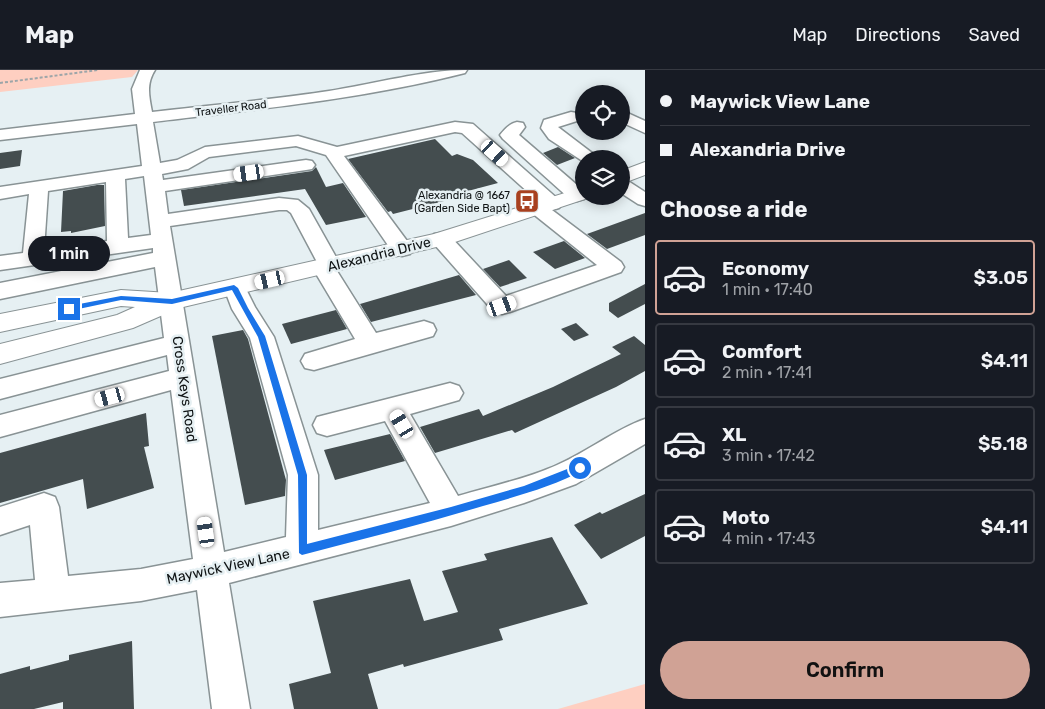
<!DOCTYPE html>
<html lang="en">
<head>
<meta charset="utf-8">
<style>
  body { margin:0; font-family:Rubik,sans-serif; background:#242831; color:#f1f3f6; height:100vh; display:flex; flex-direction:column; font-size:19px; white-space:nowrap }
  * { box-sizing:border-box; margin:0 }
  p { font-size:16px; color:#9ea1a6 }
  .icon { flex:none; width:28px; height:28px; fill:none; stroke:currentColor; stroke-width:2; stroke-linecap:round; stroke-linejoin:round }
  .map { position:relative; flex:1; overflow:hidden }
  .side { display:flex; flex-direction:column; background:#171b24; width:400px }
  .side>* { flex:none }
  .top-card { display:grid; align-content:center; height:110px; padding:0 15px; background:#171b24 }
  .tools { position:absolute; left:575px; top:15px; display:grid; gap:10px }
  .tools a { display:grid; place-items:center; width:55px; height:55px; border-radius:50%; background:#171b24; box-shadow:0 2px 12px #0003; font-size:25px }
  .end { position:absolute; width:22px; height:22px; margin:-11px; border:6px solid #1a73e8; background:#fff; box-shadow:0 0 0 2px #fff }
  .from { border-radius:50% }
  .bubble { position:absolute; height:35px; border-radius:18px; background:#171b24; box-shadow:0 2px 12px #0003; font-size:16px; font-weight:600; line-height:35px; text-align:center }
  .car { position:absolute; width:15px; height:30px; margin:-15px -8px; border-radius:6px; box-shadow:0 0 4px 1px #0007; background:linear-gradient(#fff 24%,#345 0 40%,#fff 0 76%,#345 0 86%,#fff 0) }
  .top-card b { display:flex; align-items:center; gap:18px; height:48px; font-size:19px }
  .top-card b+b { border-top:1px solid #363941 }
  .top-card i { width:12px; height:12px; background:#f1f3f6 }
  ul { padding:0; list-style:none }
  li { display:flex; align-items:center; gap:15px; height:75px; margin:0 10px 8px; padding:0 5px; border:2px solid #363941; border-radius:5px }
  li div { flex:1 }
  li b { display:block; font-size:19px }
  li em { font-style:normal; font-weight:600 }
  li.selected { border-color:#d0a295 }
  li>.icon { width:45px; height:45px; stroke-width:1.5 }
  h2 { padding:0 15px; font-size:22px; line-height:60px }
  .primary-button { display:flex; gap:10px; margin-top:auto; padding:10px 15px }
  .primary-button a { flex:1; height:58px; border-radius:30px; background:#d0a295; color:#111; font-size:20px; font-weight:600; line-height:58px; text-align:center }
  header { display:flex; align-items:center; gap:30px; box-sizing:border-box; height:70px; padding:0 25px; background:#171b24; border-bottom:1px solid #363941 }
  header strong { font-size:24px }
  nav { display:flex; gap:28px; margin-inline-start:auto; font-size:18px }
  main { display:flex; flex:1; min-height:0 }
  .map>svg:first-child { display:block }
  .green { fill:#fecfc1 }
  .building { fill:#444d4f }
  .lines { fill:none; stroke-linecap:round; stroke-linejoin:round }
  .minor-casing { stroke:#899395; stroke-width:3 }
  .major-casing { stroke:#899395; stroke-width:2 }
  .path { stroke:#9da5a8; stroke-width:2; stroke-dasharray:3 2; stroke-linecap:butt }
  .minor { fill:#fff; fill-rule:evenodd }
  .major { fill:#fff; fill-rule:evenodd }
  .route { fill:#1a73e8 }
  .labels { text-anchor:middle; stroke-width:5; stroke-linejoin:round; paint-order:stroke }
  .far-street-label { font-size:11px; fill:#0f1314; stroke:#e6f0f3 }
  .far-poi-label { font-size:11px; fill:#0f1314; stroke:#e6f0f3; text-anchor:end }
  .street-label { font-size:14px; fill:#0f1314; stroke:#e6f0f3 }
</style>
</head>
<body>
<header>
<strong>Map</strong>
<nav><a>Map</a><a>Directions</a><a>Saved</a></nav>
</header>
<main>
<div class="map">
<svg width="645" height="639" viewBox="0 0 645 639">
  <rect width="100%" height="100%" fill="#e6f0f3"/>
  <g class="green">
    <path d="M0,0H138L132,7L0,22Z"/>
    <path d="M645,614V639H558Z"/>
  </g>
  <g class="building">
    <path d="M435,69L452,86L457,84L473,90L498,113L449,126L452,129L393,144L391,141L388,142L348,89Z"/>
    <path d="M558,77L575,88L557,95L543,83Z"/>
    <path d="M22,80L20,96L0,99V83Z"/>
    <path d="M316,97L326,117L343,113L366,147L326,155L305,119L184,136L181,120L312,101Z"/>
    <path d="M97,115H104L105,156L71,163V161L61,162L63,121Z"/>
    <path d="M645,143V165L607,179L587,164Z"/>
    <path d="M564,171L585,188L555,199L533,182Z"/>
    <path d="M509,190L527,208L500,217L483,199Z"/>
    <path d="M459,205L476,225L371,252L360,234Z"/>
    <path d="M645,214V234L618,248L609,241V233Z"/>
    <path d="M336,240L347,259L291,274L282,254Z"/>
    <path d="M576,253L589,265L574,271L561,259Z"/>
    <path d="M243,260L248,269L286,410L285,426L245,435L212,266Z"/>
    <path d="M634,266L645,275V301L616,317L515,363L512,360L435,383L420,357L479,339L483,346L553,317L621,284L612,277Z"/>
    <path d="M146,343L149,376L144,377L154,418L87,439L83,409L0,433V383Z"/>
    <path d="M390,364L405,391L335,410L324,380Z"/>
    <path d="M645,424V466L601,489L574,455L600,442L602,444Z"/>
    <path d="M552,467L588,534L499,559L503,570L404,597L403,594L368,604L378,639H294L289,614L331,603L313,531L410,509L424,551L458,542L442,501L487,490L484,484Z"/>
    <path d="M132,571L134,639H63V632L34,639H0V604L30,596V600L69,590V585Z"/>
  </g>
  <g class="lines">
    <defs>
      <g id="minor">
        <path d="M140,0H155C146,14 149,26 152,42C211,35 270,30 329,21C374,14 423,0 467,0L465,3C363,29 258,39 153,52L160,93L177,90L205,77L298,66L337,77L455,52L473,54L559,130L562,134L559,138L552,140L621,192L624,197L621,202L510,242L502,244L494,242L434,174L431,169L434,164L441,163L448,164L506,226L597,195L532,143L529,139L532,135L540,133L462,63L455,62L344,86L413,179L410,184L402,186L394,184L326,85L296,76L209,87L188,99L162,104L163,110L306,90L312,91L315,95L312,99L306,100L165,121L168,144L279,128L298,130L309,139L341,196L337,201L376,263L424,251L433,254L436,260L433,266L314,300L305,298L301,291L305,284L355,269L312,197L317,192L291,143L287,140H279L170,156L224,482L286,467L288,405L250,268L232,239L224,218L227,213L235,210L243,213L255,237L274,267L318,405V460L430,433L385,351L327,366L317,363L313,355L317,347L450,313L459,316L463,323L459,330L410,344L458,426C491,416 526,409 557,395C587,382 616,359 645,349V374L576,414L524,433L451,456L229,513L250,639H212L197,520L141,531L0,547V513L35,510L30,455L0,465V437L44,423L55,427L59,437L68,506L141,499L193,489L171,320L0,367V345L169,301L167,285L0,329V309L164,268L155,197L0,229V213L153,183V178L0,200V186L23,183L29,124L0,129V117L142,96L137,54L0,70V60L135,44L132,19ZM144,106L151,165L128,168L125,109ZM106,112L107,171L44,180L48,121Z"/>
        <path d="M621,40L645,51V63L621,52Z"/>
        <path d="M571,42L577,43L579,47L577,51L558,57L600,89H584V92L549,69L541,58L544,50Z"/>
        <path d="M517,52L523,53L525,57L519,65L584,121V126H586L584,129L577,131L570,129L503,69L500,65C505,59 509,54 517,52Z"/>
        <path d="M621,109L628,111L645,122V136L638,134L621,123Z"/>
      </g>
      <g id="major">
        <path d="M645,92V105L621,114V101Z"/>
        <path d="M584,117V126L591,127L449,174L179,238L133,258L0,294V274L117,245L135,237L121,236L0,262V244L121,220L170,223L434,164Z"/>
      </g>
    </defs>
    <use href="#minor" class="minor-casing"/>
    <use href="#major" class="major-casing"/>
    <path class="path" d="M0,13L98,0"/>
    <use href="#minor" class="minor"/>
    <use href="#major" class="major"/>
  </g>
  <path class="route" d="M234,215L238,218L248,238L265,266L307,405V474L451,437L524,416L580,394L584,395V400C552,417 517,426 483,436C423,454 363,469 302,485L299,483L298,405L258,267L232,220L172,234L121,230L69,241L66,239L69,236L121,226L172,229Z"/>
  <defs>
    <symbol id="bus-square" viewBox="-11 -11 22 22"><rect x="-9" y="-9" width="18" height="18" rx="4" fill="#a8401f" stroke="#e6f0f3"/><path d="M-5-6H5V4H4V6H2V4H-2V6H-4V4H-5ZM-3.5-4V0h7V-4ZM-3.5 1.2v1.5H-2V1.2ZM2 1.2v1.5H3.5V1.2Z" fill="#fff"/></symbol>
  </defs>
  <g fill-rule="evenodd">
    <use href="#bus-square" x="513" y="117" width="28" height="28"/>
  </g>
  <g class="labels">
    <g class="far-street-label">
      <text transform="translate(231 38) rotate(-7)" y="4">Traveller Road</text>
    </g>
    <g class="far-poi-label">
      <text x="510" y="129">Alexandria @ 1667<tspan x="510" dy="13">(Garden Side Bapt)</tspan></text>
    </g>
    <g class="street-label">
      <text transform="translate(379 184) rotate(-14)" y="5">Alexandria Drive</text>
      <text transform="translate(185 319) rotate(82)" y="5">Cross Keys Road</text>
      <text transform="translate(228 496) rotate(-12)" y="5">Maywick View Lane</text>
    </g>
  </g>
</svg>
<div class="tools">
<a><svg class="icon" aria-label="locate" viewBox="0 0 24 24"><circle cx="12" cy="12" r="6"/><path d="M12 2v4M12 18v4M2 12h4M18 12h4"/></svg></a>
<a><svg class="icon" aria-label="layers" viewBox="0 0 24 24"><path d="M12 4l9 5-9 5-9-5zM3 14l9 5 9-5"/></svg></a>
</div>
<i class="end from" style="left:580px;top:398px"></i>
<i class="end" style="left:69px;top:239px"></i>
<div class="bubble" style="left:28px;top:166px;width:82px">1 min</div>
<i class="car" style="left:495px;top:83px;rotate:132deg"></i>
<i class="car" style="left:249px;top:103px;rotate:262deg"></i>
<i class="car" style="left:270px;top:210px;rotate:257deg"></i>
<i class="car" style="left:502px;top:236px;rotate:70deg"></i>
<i class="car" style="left:110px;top:327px;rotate:255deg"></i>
<i class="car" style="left:402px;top:354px;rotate:329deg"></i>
<i class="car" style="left:206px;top:462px;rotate:352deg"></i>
</div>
<section class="side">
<div class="top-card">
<b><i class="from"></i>Maywick View Lane</b>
<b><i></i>Alexandria Drive</b>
</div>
<h2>Choose a ride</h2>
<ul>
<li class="selected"><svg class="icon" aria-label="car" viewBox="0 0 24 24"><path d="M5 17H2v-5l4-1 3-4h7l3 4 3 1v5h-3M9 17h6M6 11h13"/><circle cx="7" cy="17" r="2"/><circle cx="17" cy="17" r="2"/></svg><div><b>Economy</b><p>1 min · 17:40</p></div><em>$3.05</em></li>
<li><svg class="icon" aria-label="car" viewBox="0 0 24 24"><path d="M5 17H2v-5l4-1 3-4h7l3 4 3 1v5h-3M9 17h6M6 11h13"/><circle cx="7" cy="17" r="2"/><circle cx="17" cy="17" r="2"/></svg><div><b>Comfort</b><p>2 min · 17:41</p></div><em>$4.11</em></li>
<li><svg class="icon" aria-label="car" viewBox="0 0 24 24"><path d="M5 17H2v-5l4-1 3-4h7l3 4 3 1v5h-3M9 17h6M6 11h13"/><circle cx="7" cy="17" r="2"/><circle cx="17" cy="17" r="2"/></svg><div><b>XL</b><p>3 min · 17:42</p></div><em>$5.18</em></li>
<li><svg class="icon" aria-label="car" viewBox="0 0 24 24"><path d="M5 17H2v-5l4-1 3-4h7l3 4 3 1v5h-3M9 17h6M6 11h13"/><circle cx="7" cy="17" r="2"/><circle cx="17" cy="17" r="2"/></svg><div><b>Moto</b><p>4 min · 17:43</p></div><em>$4.11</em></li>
</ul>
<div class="primary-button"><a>Confirm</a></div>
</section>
</main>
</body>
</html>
